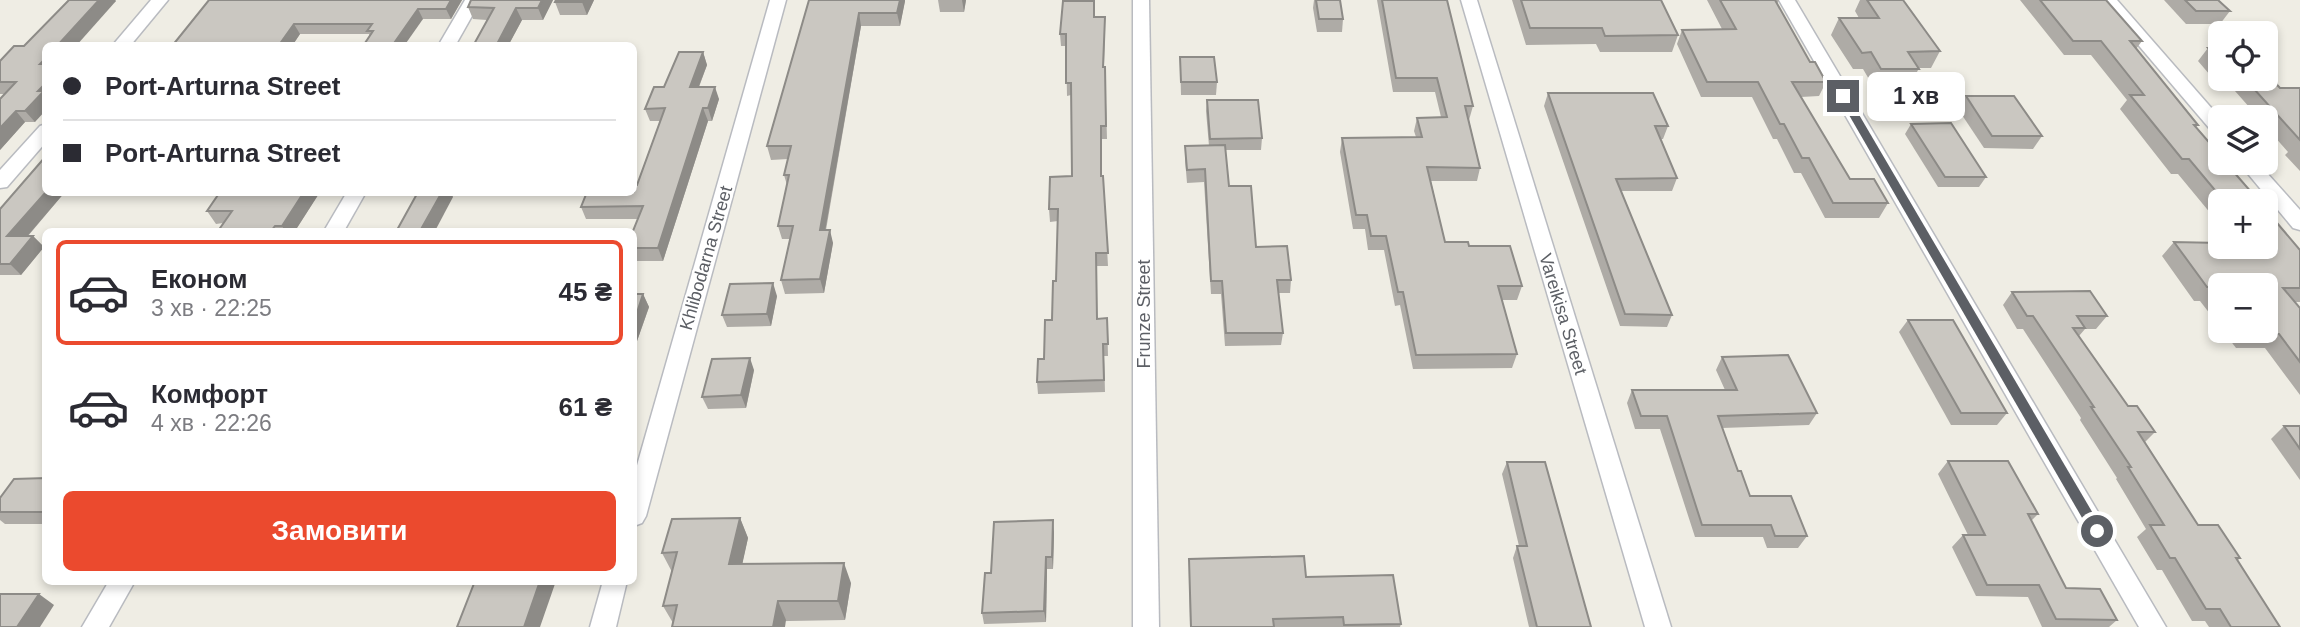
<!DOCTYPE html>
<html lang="uk">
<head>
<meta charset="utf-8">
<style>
  body { margin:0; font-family:Arial,sans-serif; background:#f2f2f3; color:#2b2b33; height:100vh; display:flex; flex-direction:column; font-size:26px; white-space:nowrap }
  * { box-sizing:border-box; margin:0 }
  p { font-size:23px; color:#7c7c81 }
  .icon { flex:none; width:38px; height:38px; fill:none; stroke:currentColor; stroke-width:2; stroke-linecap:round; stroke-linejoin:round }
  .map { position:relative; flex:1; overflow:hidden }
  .details { position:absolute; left:42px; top:228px; width:595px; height:357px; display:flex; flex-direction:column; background:#fff; border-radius:10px; box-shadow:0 4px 10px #0003 }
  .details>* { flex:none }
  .hud { position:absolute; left:42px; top:42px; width:595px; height:154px; border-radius:10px; box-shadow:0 4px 10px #0003; display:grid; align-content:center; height:154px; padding:0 21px; background:#fff }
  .fabs { position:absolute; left:2208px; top:21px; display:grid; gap:14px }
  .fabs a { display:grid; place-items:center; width:70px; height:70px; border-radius:10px; background:#fff; box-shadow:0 4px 10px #0003; font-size:35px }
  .end { position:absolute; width:32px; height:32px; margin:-16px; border:9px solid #5c5f65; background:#fff; box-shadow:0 0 0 4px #fff }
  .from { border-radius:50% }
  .bubble { position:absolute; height:49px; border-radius:10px; background:#fff; box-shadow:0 4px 10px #0003; font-size:23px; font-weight:600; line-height:49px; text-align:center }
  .hud b { display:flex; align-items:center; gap:24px; height:66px; font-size:26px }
  .hud b+b { border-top:2px solid #e1e1e2 }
  .hud i { width:18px; height:18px; background:#2b2b33 }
  ul { padding:12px 0 0; list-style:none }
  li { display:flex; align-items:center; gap:21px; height:105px; margin:0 14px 10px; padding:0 7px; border:4px solid transparent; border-radius:10px }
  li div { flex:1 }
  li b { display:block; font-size:26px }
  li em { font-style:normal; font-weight:600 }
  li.active { border-color:#eb4a2e }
  li>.icon { width:63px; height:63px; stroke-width:1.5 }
  .action { display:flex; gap:14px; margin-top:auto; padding:14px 21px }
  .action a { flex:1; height:80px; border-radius:10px; background:#eb4a2e; color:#fff; font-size:28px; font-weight:600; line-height:80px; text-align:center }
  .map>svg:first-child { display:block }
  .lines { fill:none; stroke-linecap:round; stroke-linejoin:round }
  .street-casing { stroke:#b9bbc0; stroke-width:3 }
  .street { fill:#fff; fill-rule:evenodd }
  .wall { fill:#aeaba6 }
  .shaded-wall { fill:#8d8b87 }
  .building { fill:#cac7c1; stroke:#8d8b87; stroke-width:2 }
  .route { fill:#5c5f65 }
  .labels { text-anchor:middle; stroke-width:5; stroke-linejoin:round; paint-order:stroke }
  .street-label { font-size:18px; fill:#5c5f65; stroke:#fff }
</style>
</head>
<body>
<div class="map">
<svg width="2300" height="627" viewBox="0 0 2300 627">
  <rect width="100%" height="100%" fill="#efede4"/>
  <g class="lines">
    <defs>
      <g id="street">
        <path d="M151,0H168L130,46H112Z"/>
        <path d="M465,0H481L455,46H438Z"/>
        <path d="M770,0H786L646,516L642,523L634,526V476Z"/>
        <path d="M1133,0H1149L1159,627H1133Z"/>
        <path d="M1461,0H1477L1671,627H1645Z"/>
        <path d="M1779,0H1795L2166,627H2139Z"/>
        <path d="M2100,0H2117L2221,119V137L2215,135Z"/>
        <path d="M46,124V142L7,187L0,188V170L40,126Z"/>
        <path d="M2239,163H2258L2300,210V230L2293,228Z"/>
        <path d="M347,192H366L344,231H324Z"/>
        <path d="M109,581H135L109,627H82Z"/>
        <path d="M603,581H627L616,627H590Z"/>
      </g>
    </defs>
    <use href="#street" class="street-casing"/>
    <use href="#street" class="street"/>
  </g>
  <g class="wall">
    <path d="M69,0H115L116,1L46,46L35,122H25L0,150L5,94H0V61L24,46Z"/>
    <path d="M209,0H462L451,19H423L370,36L369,34H300L292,46H172Z"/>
    <path d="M553,0L543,20H522L508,46H473L487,20L473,19L468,7Z"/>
    <path d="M594,0L587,15H560L555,2Z"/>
    <path d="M809,0L905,1L900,26H861L826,230L833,243L824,293L785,294L781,280L790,239H782L778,226L787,185L784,175L788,159L771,160L767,146Z"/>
    <path d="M938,0H966L964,12H940Z"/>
    <path d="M1314,0H1340L1343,19L1342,32H1317L1313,8Z"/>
    <path d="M1377,0H1447L1473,106L1469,120L1480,168L1477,181H1431L1445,242L1469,246L1522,286L1517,300H1502L1517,354L1512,368L1413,369L1400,305L1395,306L1384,250H1368L1365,229H1353L1340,152L1342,138L1416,137L1414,131L1417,118L1441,117L1435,92H1393Z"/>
    <path d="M1512,0H1661L1678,35L1672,52H1600L1596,44L1526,45Z"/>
    <path d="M1707,0H1779L1777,4L1810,62L1826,82L1819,96L1801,97L1850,179L1888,203L1879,218H1825L1801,173H1794L1777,139H1773L1752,97H1701L1677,44L1682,30L1722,29Z"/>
    <path d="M1860,0H1903L1940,51L1931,68H1919L1910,86H1873L1863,69H1853L1831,35L1839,18H1859L1855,11Z"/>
    <path d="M2020,0H2106L2142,41L2136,49L2198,125L2196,127L2259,201H2221V226L2178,174H2171L2120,109L2127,100L2091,55H2064Z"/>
    <path d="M2164,0H2218L2230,11L2220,24H2186Z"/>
    <path d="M1094,17H1105V29L1104,67H1105L1107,139H1101V176H1103L1108,266H1097V319L1107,318L1108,356H1104L1105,392L1038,394L1037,382L1044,359L1052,320L1056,281L1058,221L1050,222L1049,209L1072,176L1071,95L1067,96L1066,46H1061L1060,34Z"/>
    <path d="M2208,48H2221V79H2266L2280,88H2300V171L2285,155L2288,152L2266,127V117H2258L2227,82H2216L2198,61Z"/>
    <path d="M703,52L707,65L699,87L719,99L712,121H708L663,261H634L633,231L638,219H586L581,207L637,185L660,121H650L645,109Z"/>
    <path d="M1180,57L1217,82L1216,95H1181Z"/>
    <path d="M1548,93L1668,126L1663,139H1661L1677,178L1672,191H1621L1672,315L1667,327L1620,326L1544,106Z"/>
    <path d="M1966,96L2042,136L2033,149L1984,148L1958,109Z"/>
    <path d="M1207,100L1262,138L1261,150H1225L1229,186L1256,247L1291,280L1290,293H1278L1283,333L1281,345L1225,346L1221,294H1211L1204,182L1187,183L1185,159V146H1209L1206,111Z"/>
    <path d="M1911,124L1986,177L1979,187H1938L1905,134Z"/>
    <path d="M46,192H65L28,236H33L44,247L21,275H0V209Z"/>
    <path d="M320,192L295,231H218L223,223L216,224L207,211Z"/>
    <path d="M2174,242L2300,250V302H2295L2300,308V395L2265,348H2236L2223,331H2266L2221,285V328L2200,301H2194L2162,256Z"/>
    <path d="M2012,292L2107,316L2096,329H2085L2079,336L2128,406L2155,432L2145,442L2198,525L2240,558L2237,561L2280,627H2209L2205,621H2192L2162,570H2157L2137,537L2146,529L2116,479L2117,478L2080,420L2081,418L2023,329H2017L2003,305Z"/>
    <path d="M634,294H643L649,307L637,341H634Z"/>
    <path d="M777,296L771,326L727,327L722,315Z"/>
    <path d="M1908,320L2007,413L1997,425H1951L1899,332Z"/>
    <path d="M1722,357L1817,413L1809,425L1722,428L1738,471L1750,496L1807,536L1798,548H1767L1763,537H1695L1660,429H1635L1627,403L1632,390H1725L1716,370Z"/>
    <path d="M754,370L746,408L708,409L702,397Z"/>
    <path d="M2284,426H2300V480L2271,439Z"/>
    <path d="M1948,461L2038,514L2031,521L2066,588L2117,620L2109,627H2042L2028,597L1976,596L1952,547L1963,535H1968L1938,474Z"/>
    <path d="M1507,462L1591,627H1529L1513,558L1517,546H1519L1502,474Z"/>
    <path d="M46,478V524H5L0,520V498Z"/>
    <path d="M740,518L748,538L742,564L851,583L845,620L673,623L663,606L672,572L662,553Z"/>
    <path d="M1054,532L1053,569H1047L1046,622L984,624L982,613Z"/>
    <path d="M1189,559L1306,577L1401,624L1400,627H1190Z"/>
  </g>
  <g class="shaded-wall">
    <path d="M99,0H115L116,1L76,46H57Z"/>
    <path d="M451,0H462L451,19L446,9Z"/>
    <path d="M542,0H553L543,20L538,8Z"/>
    <path d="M583,0H594L587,15L582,2Z"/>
    <path d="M900,0H905V1L900,26L897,13Z"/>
    <path d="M962,0H966L964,12Z"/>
    <path d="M516,8L522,20L508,46H496Z"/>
    <path d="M418,9L423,19L404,46H392Z"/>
    <path d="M859,13L861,26L823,243L820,230Z"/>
    <path d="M294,24L300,34L292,46L279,45Z"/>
    <path d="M703,52L707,65L694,99L690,87Z"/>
    <path d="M46,83V110L35,122L25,111L38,91Z"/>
    <path d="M715,87L719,99L712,121L708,108Z"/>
    <path d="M703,108L708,121L663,261L658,248Z"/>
    <path d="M16,111L25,122L0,150V128Z"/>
    <path d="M46,192H65L18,247L7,236Z"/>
    <path d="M304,192H320L295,231H285L282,226Z"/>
    <path d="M442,192H451L453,197L435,231H420Z"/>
    <path d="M830,230L833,243L824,293L820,279Z"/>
    <path d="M33,236L44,247L21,275L10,264Z"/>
    <path d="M773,283L777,296L771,326L767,314Z"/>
    <path d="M643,294L649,307L637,341L634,332V322Z"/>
    <path d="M750,358L754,370L746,408L741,395Z"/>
    <path d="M740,518L748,538L738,584L729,564Z"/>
    <path d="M1053,520L1054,532L1053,569L1052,557Z"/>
    <path d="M1046,557L1047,569L1046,622L1044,611Z"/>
    <path d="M844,563L851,583L845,620L838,601Z"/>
    <path d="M540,581H556L540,627H524Z"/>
    <path d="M39,594L54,605L40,627H17Z"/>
    <path d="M778,601L786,620L785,627H773Z"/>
  </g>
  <g class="building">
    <path d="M69,0H99L57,46H46V58L40,64H46V83L38,91H44L25,111H16L0,128V99L16,82H0V61L14,46H24Z"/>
    <path d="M209,0H451L446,9H418L392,46H363L373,31H367L372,24H294L279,45L172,46Z"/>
    <path d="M471,0H542L538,8H516L496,46H473L494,8L468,7Z"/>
    <path d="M556,0H583L582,2H555Z"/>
    <path d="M809,0H900L897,13H859L820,230H830L820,279L781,280L793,226H778L789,175H784L791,146H767Z"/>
    <path d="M1316,0H1340L1343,19H1319Z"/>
    <path d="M1382,0H1447L1473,106H1465L1480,168L1427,167L1445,242H1468L1469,246H1510L1522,286H1498L1517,354L1416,355L1403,292H1398L1386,236H1371L1367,215H1356L1342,138L1422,137L1417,118L1447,117L1437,78H1396Z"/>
    <path d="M1521,0H1661L1678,35L1605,36L1602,28H1530Z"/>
    <path d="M1720,0H1775L1810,62H1815L1826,82H1792L1850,179H1874L1888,203H1833L1809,158H1802L1784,124H1780L1758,82H1707L1682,30L1736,29Z"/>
    <path d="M1867,0H1903L1940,51L1908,52L1919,69H1881L1871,52L1862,53L1839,18H1879Z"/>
    <path d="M2040,0H2106L2142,41H2130L2198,125H2194L2221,156V163H2226L2259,201H2224L2189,159H2182L2130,95H2144L2101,41H2073Z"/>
    <path d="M2185,0H2218L2230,11H2196Z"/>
    <path d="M1063,1H1094V17H1105L1103,67H1105L1106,126H1101V176H1103L1108,253H1096L1097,319L1107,318L1108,344H1103L1104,380L1037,382L1038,359H1044L1045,320H1052L1053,281H1056L1058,209H1049L1050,177L1072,176L1071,83H1066V34H1060Z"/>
    <path d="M2208,48H2221V63Z"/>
    <path d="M679,52H703L690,87H715L708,108H703L658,248H634L633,231L643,206L581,207L587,192H634V185H637L665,108L645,109L654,87H664Z"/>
    <path d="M1180,57H1214L1217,82H1181Z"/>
    <path d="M2266,73L2280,88H2300V140L2245,79H2266Z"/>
    <path d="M1548,93H1653L1668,126H1655L1677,178L1616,179L1672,315L1625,314Z"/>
    <path d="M1966,96H2014L2042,136H1992Z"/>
    <path d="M1207,100H1258L1262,138L1210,139Z"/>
    <path d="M1951,123L1986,177H1945L1911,124Z"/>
    <path d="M1225,145L1229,186H1251L1256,247L1287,246L1291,280H1277L1283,333H1226L1222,281H1211L1205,169L1187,170L1185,146Z"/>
    <path d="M46,156V192L7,236H33L10,264H0V209Z"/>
    <path d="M220,192H304L282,226H275L271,231H218L232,211H207Z"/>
    <path d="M418,192H442L420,231H360L397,230Z"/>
    <path d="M2266,210L2300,250V288H2283L2300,308V362L2279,334H2250L2247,331H2266V285H2221V297L2213,287H2207L2174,242L2221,243V247H2266Z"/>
    <path d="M773,283L767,314L722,315L730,284Z"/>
    <path d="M2090,291L2107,316H2077L2085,328H2073L2128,406H2137L2155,432H2138L2198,525H2218L2240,558H2236L2280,627H2231L2220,609H2206L2175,558H2170L2150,525H2164L2128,467H2131L2091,407H2094L2033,316H2027L2012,292Z"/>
    <path d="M634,294H643L634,322Z"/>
    <path d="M1908,320H1953L2007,413H1961Z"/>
    <path d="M1788,355L1817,413L1718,416L1738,471H1741L1750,496H1791L1807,536H1775L1771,525H1702L1667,416H1641L1632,390H1737L1722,357Z"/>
    <path d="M750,358L741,395L702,397L712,359Z"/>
    <path d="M2284,426H2300V449Z"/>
    <path d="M1948,461H2008L2038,514H2028L2066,588L2100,589L2117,620L2056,619L2039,585H1987L1963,535H1985Z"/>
    <path d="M1507,462H1545L1591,627H1537L1517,546H1527Z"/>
    <path d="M46,478V512H0V498L14,479Z"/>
    <path d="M740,518L729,564L844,563L838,601H778L773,627H672L677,605L663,606L677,552L662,553L672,519Z"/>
    <path d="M1053,520L1052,557H1046L1044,611L982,613L985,573H991L994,522Z"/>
    <path d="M1304,556L1306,577L1393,575L1401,624L1344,625L1343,617L1273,619L1274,627H1191L1189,559Z"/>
    <path d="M475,581H540L524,627H457Z"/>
    <path d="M0,594H39L17,627H0Z"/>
  </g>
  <path class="route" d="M1843,93L1848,96L2101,527V535H2092L1838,96Z"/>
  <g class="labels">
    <g class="street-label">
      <text transform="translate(706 258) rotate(-74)" y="6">Khlibodarna Street</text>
      <text transform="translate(1144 314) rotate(-90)" y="6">Frunze Street</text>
      <text transform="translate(1563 314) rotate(73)" y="6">Vareikisa Street</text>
    </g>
  </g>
</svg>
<div class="fabs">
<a><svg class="icon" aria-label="locate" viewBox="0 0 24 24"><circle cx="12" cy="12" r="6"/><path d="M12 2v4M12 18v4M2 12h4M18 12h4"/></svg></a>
<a><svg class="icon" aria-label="layers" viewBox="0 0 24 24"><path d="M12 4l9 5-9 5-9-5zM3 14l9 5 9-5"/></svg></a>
<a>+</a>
<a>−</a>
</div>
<i class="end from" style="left:2097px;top:531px"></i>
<i class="end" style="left:1843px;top:96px"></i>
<div class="bubble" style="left:1867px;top:72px;width:98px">1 хв</div>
<div class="hud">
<b><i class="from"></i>Port-Arturna Street</b>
<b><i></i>Port-Arturna Street</b>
</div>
<section class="details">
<ul>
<li class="active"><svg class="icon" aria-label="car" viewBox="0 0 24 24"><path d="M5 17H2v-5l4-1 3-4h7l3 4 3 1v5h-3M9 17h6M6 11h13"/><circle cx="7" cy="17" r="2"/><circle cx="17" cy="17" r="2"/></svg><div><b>Економ</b><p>3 хв · 22:25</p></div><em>45 ₴</em></li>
<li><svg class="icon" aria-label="car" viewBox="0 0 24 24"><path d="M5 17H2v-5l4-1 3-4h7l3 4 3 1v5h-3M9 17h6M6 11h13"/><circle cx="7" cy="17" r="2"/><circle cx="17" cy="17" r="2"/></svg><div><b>Комфорт</b><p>4 хв · 22:26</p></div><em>61 ₴</em></li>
</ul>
<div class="action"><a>Замовити</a></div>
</section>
</div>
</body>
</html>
